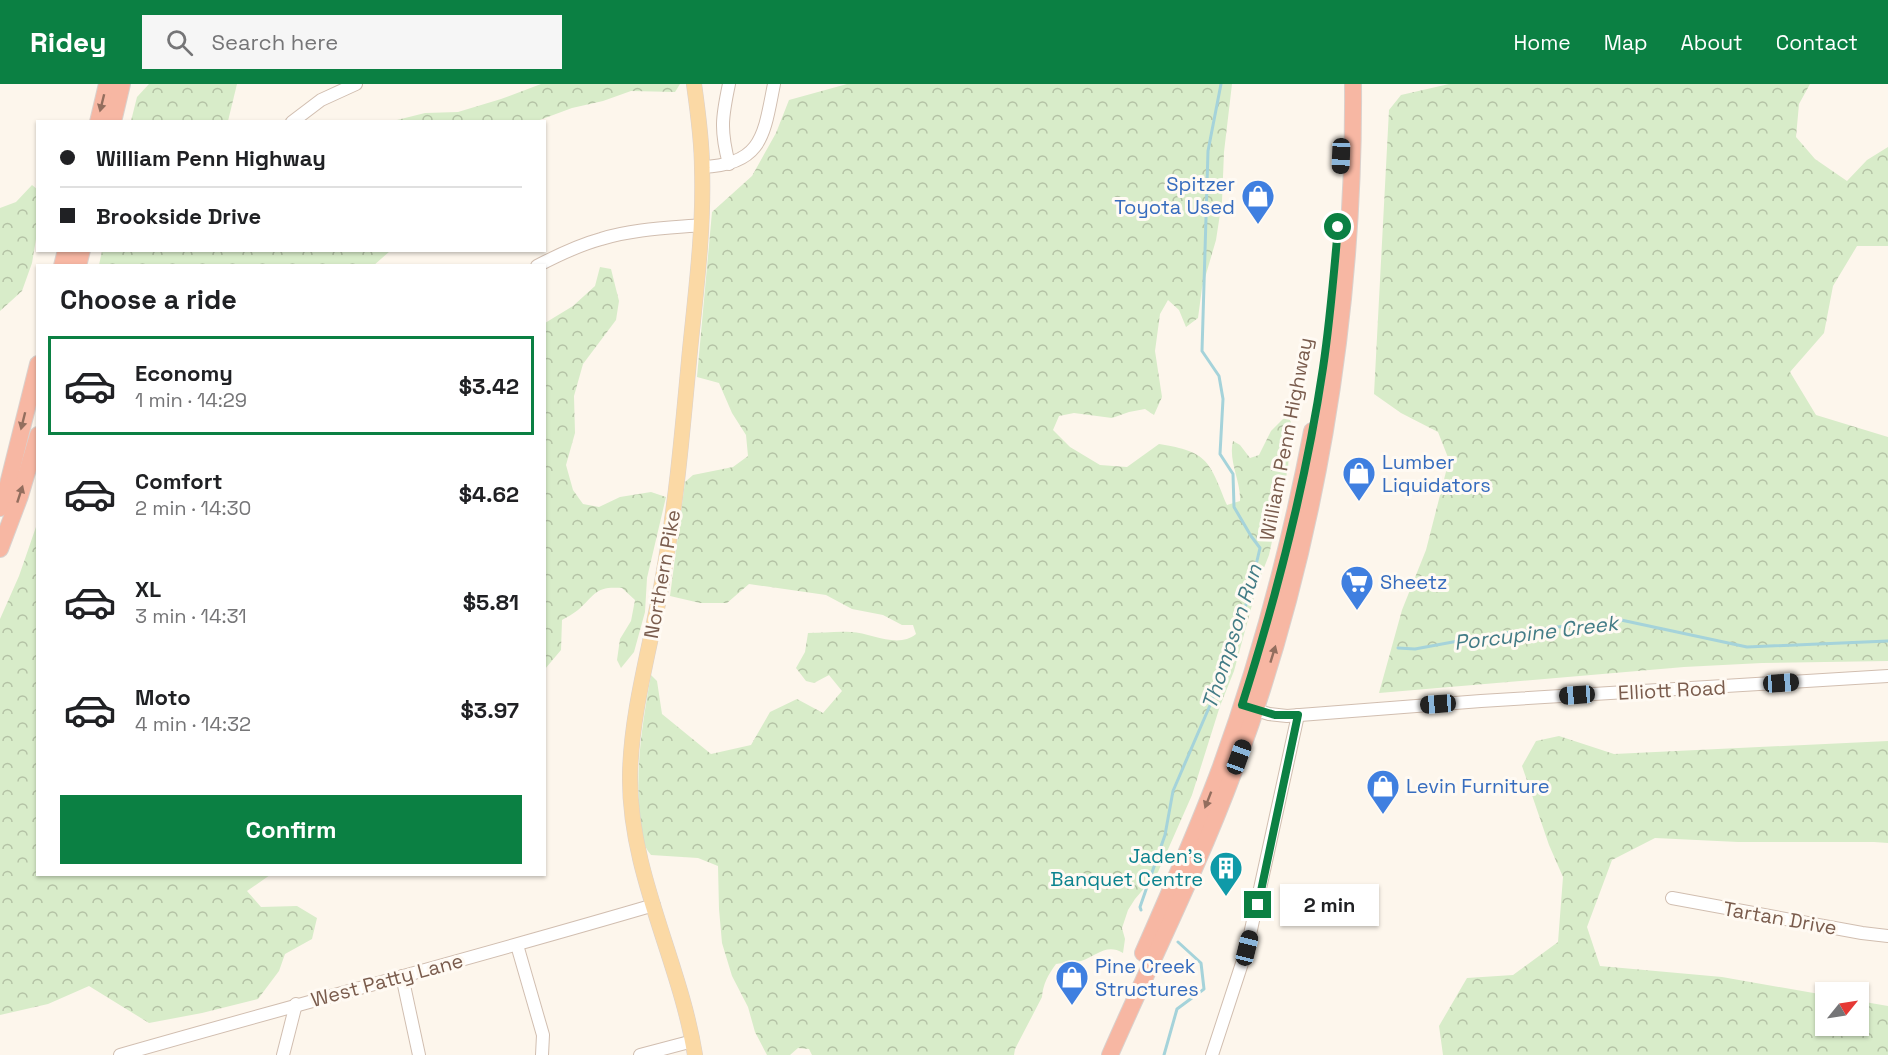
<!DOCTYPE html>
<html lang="en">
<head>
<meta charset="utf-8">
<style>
  body { margin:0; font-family:"Space Grotesk",sans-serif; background:#f6f6f6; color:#202124; height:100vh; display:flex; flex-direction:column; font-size:22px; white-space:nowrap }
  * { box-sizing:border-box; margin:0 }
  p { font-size:20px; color:#757577 }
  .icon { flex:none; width:33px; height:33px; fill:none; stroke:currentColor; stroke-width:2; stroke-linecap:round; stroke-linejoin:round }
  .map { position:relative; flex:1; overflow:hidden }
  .sheet { position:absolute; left:36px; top:180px; width:510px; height:612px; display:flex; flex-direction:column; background:#fff; border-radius:0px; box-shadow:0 2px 4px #0004 }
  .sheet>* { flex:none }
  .top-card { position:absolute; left:36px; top:36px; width:510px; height:132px; border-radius:0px; box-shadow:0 2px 4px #0004; display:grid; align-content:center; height:132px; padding:0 24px; background:#fff }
  .needle { width:39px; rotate:60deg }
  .buttons { position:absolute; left:1815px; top:898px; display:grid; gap:12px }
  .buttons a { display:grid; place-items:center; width:54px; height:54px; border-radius:0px; background:#fff; box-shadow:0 2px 4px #0004; font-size:30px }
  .end { position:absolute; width:27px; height:27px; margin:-14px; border:8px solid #0b8043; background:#fff; box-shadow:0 0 0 3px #fff }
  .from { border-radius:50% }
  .bubble { position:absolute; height:42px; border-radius:0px; background:#fff; box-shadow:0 2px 4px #0004; font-size:20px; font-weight:600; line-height:42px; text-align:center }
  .car { position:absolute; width:18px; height:36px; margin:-18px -9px; border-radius:8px; box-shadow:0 0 4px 2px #0007; background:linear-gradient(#222 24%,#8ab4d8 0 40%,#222 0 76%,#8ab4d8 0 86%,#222 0) }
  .top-card b { display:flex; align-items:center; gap:21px; height:57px; font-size:22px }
  .top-card b+b { border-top:2px solid #e0e0e0 }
  .top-card i { width:15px; height:15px; background:#202124 }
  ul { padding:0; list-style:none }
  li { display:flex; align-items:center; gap:18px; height:99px; margin:0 12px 9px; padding:0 12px; border:3px solid transparent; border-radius:0px }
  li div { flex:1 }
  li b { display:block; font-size:22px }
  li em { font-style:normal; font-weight:600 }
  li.active { border-color:#0b8043 }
  li>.icon { width:54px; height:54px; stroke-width:1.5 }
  h2 { padding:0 24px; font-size:27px; line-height:72px }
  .primary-button { display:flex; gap:12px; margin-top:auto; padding:12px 24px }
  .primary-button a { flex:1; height:69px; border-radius:0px; background:#0b8043; color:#fff; font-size:24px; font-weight:600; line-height:69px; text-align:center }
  header { display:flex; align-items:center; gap:36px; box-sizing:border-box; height:84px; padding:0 30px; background:#0b8043; color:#fff }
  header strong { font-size:28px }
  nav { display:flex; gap:33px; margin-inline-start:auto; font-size:21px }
  .search { width:420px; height:54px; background:#f6f6f6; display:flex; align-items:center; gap:15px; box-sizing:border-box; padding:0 21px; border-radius:0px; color:#757577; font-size:22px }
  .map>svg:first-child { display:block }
  .forest { fill:url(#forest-crowns) }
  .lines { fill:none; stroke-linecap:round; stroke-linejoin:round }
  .stream { stroke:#a5d3da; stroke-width:3 }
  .minor-casing { stroke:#d1beb0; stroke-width:14 }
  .major-casing { stroke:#dad1cd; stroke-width:16 }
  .highway-casing { stroke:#dad1cd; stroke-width:18 }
  .minor { stroke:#fff; stroke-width:12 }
  .major { stroke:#fbd9a5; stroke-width:15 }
  .highway { stroke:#f7b7a3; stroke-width:16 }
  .oneway { fill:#936e5e }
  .route { stroke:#0b8043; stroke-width:8 }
  .labels { text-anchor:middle; stroke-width:6; stroke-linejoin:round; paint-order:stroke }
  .shop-label { font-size:20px; fill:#366cbe; stroke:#fffaf3; text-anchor:start }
  .street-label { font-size:20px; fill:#7a5c4d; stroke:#fffaf3 }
  .culture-label { font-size:20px; fill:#0d838f; stroke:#fffaf3; text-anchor:end }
  .water-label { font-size:21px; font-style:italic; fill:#437c86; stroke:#fffaf3 }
</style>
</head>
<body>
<header>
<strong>Ridey</strong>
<div class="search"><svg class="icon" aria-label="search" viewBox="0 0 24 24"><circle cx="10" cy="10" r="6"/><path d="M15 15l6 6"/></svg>Search here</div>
<nav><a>Home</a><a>Map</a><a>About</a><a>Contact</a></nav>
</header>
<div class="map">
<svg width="1888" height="971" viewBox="0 0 1888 971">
  <defs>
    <pattern id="forest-crowns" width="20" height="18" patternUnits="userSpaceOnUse" patternTransform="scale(1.5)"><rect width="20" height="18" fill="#d8ecc9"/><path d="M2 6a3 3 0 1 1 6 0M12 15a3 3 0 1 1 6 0" fill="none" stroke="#b4c2a5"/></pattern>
  </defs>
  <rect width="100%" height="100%" fill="#fdf6ec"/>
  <g class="forest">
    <path d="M149,0H237L228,37H131L137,13Z"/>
    <path d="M541,0H680L675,8L631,7L603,17L572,24L537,37H393L425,29L458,28L501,15Z"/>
    <path d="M847,0H1232L1224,68L1222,117L1216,156L1202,204L1198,234L1186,243L1179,226L1168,216L1160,230L1155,267L1162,313L1154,331L1145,325L1129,328L1112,334L1074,329L1059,332L1053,346L1070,363L1100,381L1127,383L1159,360C1209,368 1209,377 1227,421L1240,417C1241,397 1228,377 1233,357L1240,361L1250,374L1259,371L1271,347L1287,331L1291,338L1288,384L1269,471L1258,499L1234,587L1220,622L1192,711L1158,788L1135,815L1128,826L1122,844L1125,855L1123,869C1106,859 1097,872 1081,877C1073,879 1065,878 1056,880C1048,891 1043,900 1042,913L1015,965L1014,971H812L809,965L798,964L790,971H767L755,948L748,923L732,892L722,859L719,825L718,782L698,774L651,771C643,762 643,753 641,741C634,691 642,641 651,591L657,597L662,630L711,670L751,661L770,628L797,615L823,629L842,607L829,591L814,599L806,597L796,584L805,568L808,549C822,549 837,547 851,548C872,549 898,565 916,550L913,541H902L883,531L852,525L826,511L749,500L727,519H700L670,512L685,398L693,391L733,383L748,372L746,351L732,329L719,299L697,293L712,128L752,92L776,49L789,16Z"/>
    <path d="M1449,0H1810L1799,20L1796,53L1815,75L1847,97L1867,76L1888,63V162H1857L1833,202L1824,249L1790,288L1816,331L1888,353V577L1762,579L1684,583L1379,609L1402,526L1426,466L1449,376L1438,348L1401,329L1374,310L1389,26L1401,11Z"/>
    <path d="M32,101L37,105L36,155L32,179L22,207L0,227V124L16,118Z"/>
    <path d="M102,167V166L390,167L373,182L99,181Z"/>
    <path d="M600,183L611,185L619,217L616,236L583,280L574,312L575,349L566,381L573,406L583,420L599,423L620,413L651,408L666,413L647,494L645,528L634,568L621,584L617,576L620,555L631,537L635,516L622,504C595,502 596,510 578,526C573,530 567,533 562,536L561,566L545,585V239L573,222L595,202Z"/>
    <path d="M37,440L38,790L278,791H270L247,807L261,823L297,822L317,834L312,855L285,870L279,887L258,915L202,929L149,939L89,902L48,920L0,931V535L19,492Z"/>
    <path d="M1559,652L1614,670L1888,657V759L1874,758H1738L1655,754L1612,776L1587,843L1600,882L1722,893L1825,911L1826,942H1858L1859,917L1888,922V971H1443L1439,942L1467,894L1513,891L1558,858L1563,793L1549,761L1522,682L1536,657Z"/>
  </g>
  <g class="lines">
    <g class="stream">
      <path d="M1398,564L1415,565L1496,550L1621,536L1747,563L1888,557"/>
      <path d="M1141,826L1140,823L1165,751L1173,707L1211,619L1248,515L1260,464L1251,452L1234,423L1233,390L1220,370L1223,315L1219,292L1202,267L1208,67L1221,0"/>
      <path d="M1164,971L1177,925L1204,905L1201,879L1178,858"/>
    </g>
    <defs>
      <g id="minor">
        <path d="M292,38L321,16L356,0"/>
        <path d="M729,80C720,46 722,33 729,0"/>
        <path d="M702,83C763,81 764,50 774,0"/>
        <path d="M537,182C558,171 579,161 601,155C633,145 668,144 702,141"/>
        <path d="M1250,624L1269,630L1287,632L1481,617L1888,592"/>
        <path d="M1672,814L1862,849L1888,852"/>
        <path d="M517,861L543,951L542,971"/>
        <path d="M402,892L419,971"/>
        <path d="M120,971C298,920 477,873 654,821"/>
        <path d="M283,971L296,920"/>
        <path d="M640,971L693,957"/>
        <path d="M1212,971L1247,864L1298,631"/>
      </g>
      <path id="major" d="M694,0C698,28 702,56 702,84C704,145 696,206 690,266C683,340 677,414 664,487C653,555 631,624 630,692C629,789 680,877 695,971"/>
      <g id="highway">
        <path d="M98,38L107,0"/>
        <path d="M113,38L122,0"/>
        <path d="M62,182L66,166"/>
        <path d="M78,182L82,166"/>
        <path d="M0,424L5,412L38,280"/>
        <path d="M0,465L20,412L38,351"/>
        <path d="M1143,869C1170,808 1197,747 1220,685C1260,575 1290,461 1312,347"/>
        <path d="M1110,971C1151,877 1198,784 1234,687C1315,469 1355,232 1353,0"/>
      </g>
    </defs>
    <use href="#minor" class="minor-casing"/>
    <use href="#major" class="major-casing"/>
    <use href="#highway" class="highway-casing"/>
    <use href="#minor" class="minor"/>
    <use href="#major" class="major"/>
    <use href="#highway" class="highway"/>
  </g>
  <defs><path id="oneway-solid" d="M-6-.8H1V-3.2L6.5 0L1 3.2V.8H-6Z" transform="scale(1.5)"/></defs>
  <g class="oneway">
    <use href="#oneway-solid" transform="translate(102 19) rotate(104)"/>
    <use href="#oneway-solid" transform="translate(23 337) rotate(104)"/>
    <use href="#oneway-solid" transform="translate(20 410) rotate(-72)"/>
    <use href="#oneway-solid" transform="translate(1273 570) rotate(-73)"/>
    <use href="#oneway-solid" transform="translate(1208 716) rotate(111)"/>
  </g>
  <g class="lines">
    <path class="route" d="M1258,821L1298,631H1275L1242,621C1277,511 1306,398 1323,284C1330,237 1334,190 1338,143"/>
  </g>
  <defs>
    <symbol id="shop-pin" viewBox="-11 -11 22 30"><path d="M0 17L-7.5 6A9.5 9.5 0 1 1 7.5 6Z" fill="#3f7fe0" stroke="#fffaf3"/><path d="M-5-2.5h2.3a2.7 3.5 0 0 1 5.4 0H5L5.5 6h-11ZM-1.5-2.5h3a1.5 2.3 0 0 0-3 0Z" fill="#fff"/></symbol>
    <symbol id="supermarket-pin" viewBox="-11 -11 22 30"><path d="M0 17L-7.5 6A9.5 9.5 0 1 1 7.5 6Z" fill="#3f7fe0" stroke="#fffaf3"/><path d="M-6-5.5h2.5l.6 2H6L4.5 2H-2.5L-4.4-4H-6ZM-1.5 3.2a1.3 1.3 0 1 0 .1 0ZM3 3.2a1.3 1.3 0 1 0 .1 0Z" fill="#fff"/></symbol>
    <symbol id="building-pin" viewBox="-11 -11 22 30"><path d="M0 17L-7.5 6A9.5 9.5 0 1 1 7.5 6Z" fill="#0f9aa8" stroke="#fffaf3"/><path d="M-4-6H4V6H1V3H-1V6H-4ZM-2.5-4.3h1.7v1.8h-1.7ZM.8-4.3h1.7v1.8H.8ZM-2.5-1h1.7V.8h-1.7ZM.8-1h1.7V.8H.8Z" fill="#fff"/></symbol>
  </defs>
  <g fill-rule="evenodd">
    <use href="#shop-pin" x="1239" y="93" width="38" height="52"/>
    <use href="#shop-pin" x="1340" y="370" width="38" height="52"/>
    <use href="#supermarket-pin" x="1338" y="479" width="38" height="52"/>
    <use href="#shop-pin" x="1364" y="683" width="38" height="52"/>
    <use href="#building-pin" x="1207" y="765" width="38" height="52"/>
    <use href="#shop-pin" x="1053" y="874" width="38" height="52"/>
  </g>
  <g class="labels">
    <g class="shop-label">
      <text x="1235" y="107" text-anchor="end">Spitzer<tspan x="1235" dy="23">Toyota Used</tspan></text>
      <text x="1382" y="385">Lumber<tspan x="1382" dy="23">Liquidators</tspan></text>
      <text x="1380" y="505">Sheetz</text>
      <text x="1406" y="709">Levin Furniture</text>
      <text x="1095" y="889">Pine Creek<tspan x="1095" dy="23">Structures</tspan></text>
    </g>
    <g class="street-label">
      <text transform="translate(1286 355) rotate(-79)" y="7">William Penn Highway</text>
      <text transform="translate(662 490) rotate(-80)" y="7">Northern Pike</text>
      <text transform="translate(1672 606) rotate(-3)" y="7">Elliott Road</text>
      <text transform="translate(1780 834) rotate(10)" y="7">Tartan Drive</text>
      <text transform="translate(387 896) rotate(-15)" y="7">West Patty Lane</text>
    </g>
    <g class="culture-label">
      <text x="1203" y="779">Jaden's<tspan x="1203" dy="23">Banquet Centre</tspan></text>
    </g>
    <g class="water-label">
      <text transform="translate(1536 549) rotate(-7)" y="7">Porcupine Creek</text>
      <text transform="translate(1232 553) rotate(-72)" y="7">Thompson Run</text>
    </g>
  </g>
</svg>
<div class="buttons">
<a><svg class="needle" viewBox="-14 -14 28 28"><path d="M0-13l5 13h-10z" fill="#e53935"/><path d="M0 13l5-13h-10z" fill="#757577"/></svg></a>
</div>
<i class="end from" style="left:1338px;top:143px"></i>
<i class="end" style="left:1258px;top:821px"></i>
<div class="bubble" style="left:1280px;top:800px;width:99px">2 min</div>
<i class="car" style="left:1341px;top:72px;rotate:182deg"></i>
<i class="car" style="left:1781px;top:599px;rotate:86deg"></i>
<i class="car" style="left:1577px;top:611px;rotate:266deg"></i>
<i class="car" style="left:1438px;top:620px;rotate:266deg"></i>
<i class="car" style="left:1239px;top:673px;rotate:20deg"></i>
<i class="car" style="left:1247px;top:864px;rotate:14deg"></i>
<div class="top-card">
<b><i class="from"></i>William Penn Highway</b>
<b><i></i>Brookside Drive</b>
</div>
<section class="sheet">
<h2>Choose a ride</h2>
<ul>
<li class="active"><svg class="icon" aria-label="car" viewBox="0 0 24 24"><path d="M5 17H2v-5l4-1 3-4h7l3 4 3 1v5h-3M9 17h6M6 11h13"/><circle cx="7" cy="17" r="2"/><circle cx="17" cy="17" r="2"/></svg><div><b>Economy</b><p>1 min · 14:29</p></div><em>$3.42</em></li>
<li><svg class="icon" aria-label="car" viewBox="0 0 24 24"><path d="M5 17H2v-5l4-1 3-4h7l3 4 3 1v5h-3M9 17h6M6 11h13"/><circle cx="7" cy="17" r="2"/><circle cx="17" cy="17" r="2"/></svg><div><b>Comfort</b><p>2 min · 14:30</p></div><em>$4.62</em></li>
<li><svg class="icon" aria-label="car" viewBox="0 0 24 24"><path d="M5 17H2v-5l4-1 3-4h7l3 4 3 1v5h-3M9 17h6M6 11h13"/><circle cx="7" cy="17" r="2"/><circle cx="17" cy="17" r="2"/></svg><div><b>XL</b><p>3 min · 14:31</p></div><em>$5.81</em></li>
<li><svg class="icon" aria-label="car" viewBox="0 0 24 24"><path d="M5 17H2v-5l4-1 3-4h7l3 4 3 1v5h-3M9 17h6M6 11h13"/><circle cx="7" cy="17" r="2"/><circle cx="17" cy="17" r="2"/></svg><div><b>Moto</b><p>4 min · 14:32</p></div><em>$3.97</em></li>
</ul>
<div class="primary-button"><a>Confirm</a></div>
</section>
</div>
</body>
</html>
